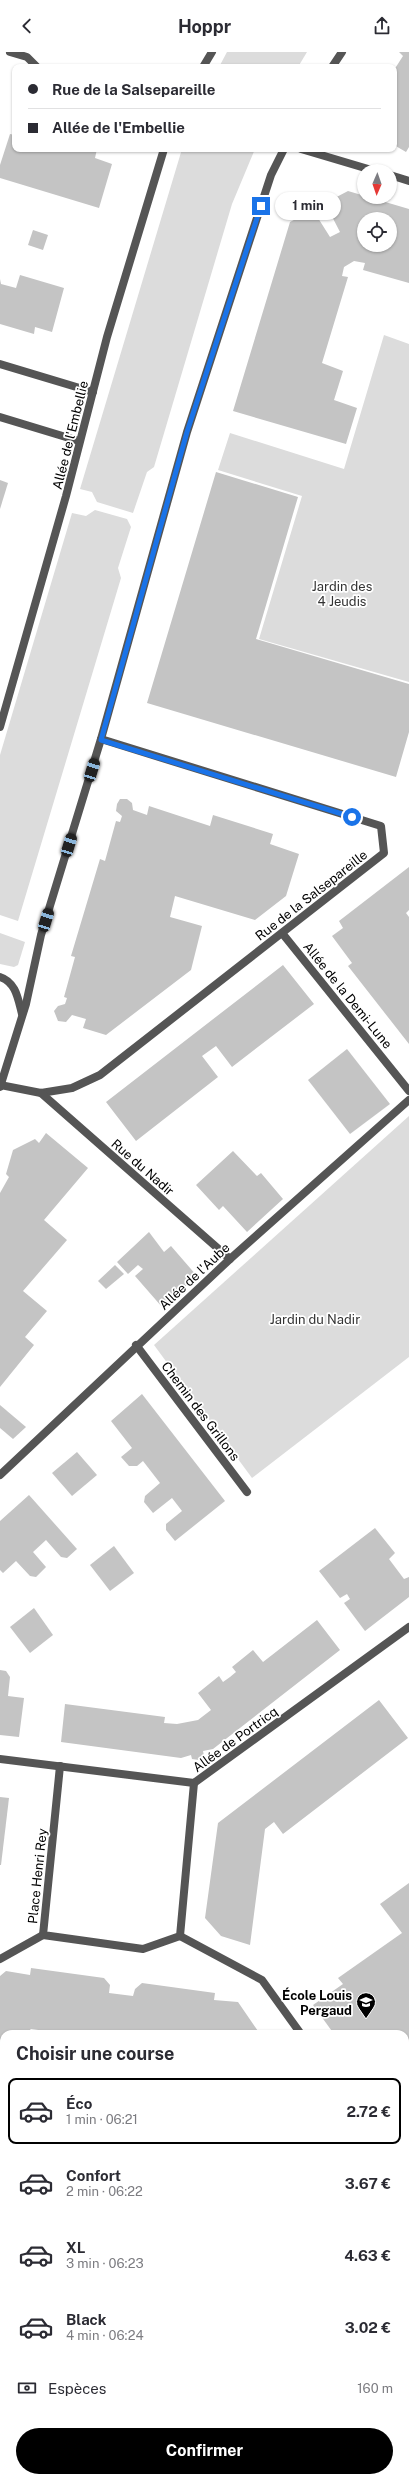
<!DOCTYPE html>
<html lang="fr">
<head>
<meta charset="utf-8">
<style>
  body { margin:0; font-family:"Public Sans",sans-serif; background:#f7f7f7; color:#2b2b33; height:100vh; display:flex; flex-direction:column; font-size:15px; white-space:nowrap }
  * { box-sizing:border-box; margin:0 }
  p { font-size:13px; color:#7c7c81 }
  .icon { flex:none; width:22px; height:22px; fill:none; stroke:currentColor; stroke-width:2; stroke-linecap:round; stroke-linejoin:round }
  .map { position:relative; flex:1; overflow:hidden }
  .side { position:absolute; left:0px; top:1978px; width:409px; height:452px; display:flex; flex-direction:column; background:#fff; border-radius:12px 12px 0 0; box-shadow:0 1px 3px #0004 }
  .side>* { flex:none }
  .banner { position:absolute; left:12px; top:12px; width:385px; height:88px; border-radius:8px; box-shadow:0 1px 3px #0004; display:grid; align-content:center; height:88px; padding:0 16px; background:#fff }
  .needle { width:26px; rotate:182deg }
  .buttons { position:absolute; left:357px; top:112px; display:grid; gap:8px }
  .buttons a { display:grid; place-items:center; width:40px; height:40px; border-radius:50%; background:#fff; box-shadow:0 1px 3px #0004; font-size:20px }
  .end { position:absolute; width:18px; height:18px; margin:-9px; border:5px solid #1a73e8; background:#fff; box-shadow:0 0 0 2px #fff }
  .from { border-radius:50% }
  .bubble { position:absolute; height:28px; border-radius:14px; background:#fff; box-shadow:0 1px 3px #0004; font-size:13px; font-weight:700; line-height:28px; text-align:center }
  .car { position:absolute; width:12px; height:24px; margin:-12px -6px; border-radius:5px; box-shadow:0 0 3px 1px #0007; background:linear-gradient(#222 24%,#8ab4d8 0 40%,#222 0 76%,#8ab4d8 0 86%,#222 0) }
  .banner b { display:flex; align-items:center; gap:14px; height:38px; font-size:15px }
  .banner b+b { border-top:1px solid #e1e1e2 }
  .banner i { width:10px; height:10px; background:#2b2b33 }
  ul { padding:0; list-style:none }
  li { display:flex; align-items:center; gap:12px; height:66px; margin:0 8px 6px; padding:0 8px; border:2px solid transparent; border-radius:8px }
  li div { flex:1 }
  li b { display:block; font-size:15px }
  li em { font-style:normal; font-weight:700 }
  li.selected { border-color:#000 }
  li>.icon { width:36px; height:36px; stroke-width:1.5 }
  h2 { padding:0 16px; font-size:18px; line-height:48px }
  .pay { display:flex; align-items:center; gap:10px; height:44px; padding:0 16px; font-size:15px }
  .pay p { margin-inline-start:auto }
  .cta { display:flex; gap:8px; margin-top:auto; padding:8px 16px }
  .cta a { flex:1; height:46px; border-radius:24px; background:#000; color:#fff; font-size:16px; font-weight:700; line-height:46px; text-align:center }
  header { display:flex; justify-content:space-between; align-items:center; height:52px; padding:0 16px; background:#fff; font-size:18px; font-weight:700 }
  .map>svg:first-child { display:block }
  .green { fill:#dcdcdc }
  .building { fill:#c4c4c4; fill-rule:evenodd }
  .lines { fill:none; stroke-linecap:round; stroke-linejoin:round }
  .lane { stroke:#555; stroke-width:8 }
  .street { stroke:#555; stroke-width:8 }
  .route { stroke:#1a73e8; stroke-width:5 }
  .labels { text-anchor:middle; stroke-width:3.5; stroke-linejoin:round; paint-order:stroke }
  .street-label { font-size:13px; fill:#000; stroke:#fff }
  .park-label { font-size:13px; fill:#333; stroke:#fff }
  .poi-label { font-size:13px; font-weight:bold; fill:#000; stroke:#fff; text-anchor:end }
</style>
</head>
<body>
<header><svg class="icon" aria-label="back" viewBox="0 0 24 24"><path d="M15 5l-7 7 7 7"/></svg>Hoppr<svg class="icon" aria-label="share" viewBox="0 0 24 24"><path d="M12 15V3M7 8l5-5 5 5M5 13v7h14v-7"/></svg></header>
<div class="map">
<svg width="409" height="2430" viewBox="0 0 409 2430">
  <rect width="100%" height="100%" fill="#fff"/>
  <g class="green">
    <path d="M227,0H307L298,15H219Z"/>
    <path d="M182,97H255L232,152L154,415L147,420L133,461L97,450L92,440L80,437Z"/>
    <path d="M384,283L409,292V630L259,587L302,444L218,418L230,381L344,417Z"/>
    <path d="M95,458L127,467L131,475L118,516L121,526L18,869L0,863V703L72,461L86,464Z"/>
    <path d="M0,881L25,890L18,913L14,915L0,912Z"/>
    <path d="M409,1064V1305L252,1426L154,1293Z"/>
  </g>
  <g class="building">
    <path d="M399,0H409V95L406,100L394,93V18L403,4Z"/>
    <path d="M10,82L15,83V97H97L95,106L112,112L99,156L0,126V113Z"/>
    <path d="M348,139L409,157V231L363,218L365,211L354,209L344,215L342,224L348,225L322,311L343,319L334,348L357,356L346,392L233,359L290,170L313,158L330,185L340,180L325,151ZM364,167H390V193H364Z"/>
    <path d="M33,178L48,183L43,198L28,193Z"/>
    <path d="M20,223L64,236L52,280L35,275L34,282L0,272V227L1,232L16,236Z"/>
    <path d="M216,420L298,445L256,587L409,632V680L396,725L147,651Z"/>
    <path d="M0,428L8,431L0,457Z"/>
    <path d="M120,747H127L132,751L133,758L147,763L149,754L210,774L213,763L273,782L270,792L299,802L286,844L255,868L175,844L170,865L202,874L191,918L106,983L83,976L86,967L72,963L66,970L58,969L54,959L58,954L65,952L67,946L64,945L75,905L71,904L100,807L105,809L116,769L120,770L122,764L116,759L117,752Z"/>
    <path d="M409,815V858L406,861L409,865V992L348,914L352,911L332,884L343,876L339,869Z"/>
    <path d="M283,913L314,952L232,1015L216,994L202,1004L218,1025L136,1089L106,1050Z"/>
    <path d="M347,997L390,1052L350,1082L308,1028Z"/>
    <path d="M46,1081L88,1116L44,1168L67,1188L23,1239L47,1259L25,1285L34,1293L0,1335V1141L9,1125L6,1122L13,1098L35,1087L39,1091Z"/>
    <path d="M233,1099L257,1124L261,1121L283,1147L247,1180L223,1154L219,1158L196,1133Z"/>
    <path d="M149,1180L164,1200L171,1194L197,1224L162,1255L135,1224L143,1217L138,1213L128,1222L117,1210Z"/>
    <path d="M115,1213L124,1222L106,1237L98,1229Z"/>
    <path d="M142,1342L225,1449L175,1489L166,1478V1472L182,1459L172,1446L153,1461L144,1450L145,1444L160,1431L143,1409L137,1414H129L121,1405L132,1396L111,1369Z"/>
    <path d="M0,1353L26,1375L13,1387L0,1376Z"/>
    <path d="M77,1400L97,1423L72,1444L52,1421Z"/>
    <path d="M29,1443L77,1497L67,1506L61,1505L46,1488L33,1500L46,1515L36,1525L30,1524L16,1509L3,1521L0,1518V1469Z"/>
    <path d="M375,1476L395,1501L389,1507L404,1527L409,1525V1545L365,1579L344,1551L350,1547L347,1542L340,1546L319,1519Z"/>
    <path d="M114,1494L134,1521L110,1539L90,1513Z"/>
    <path d="M34,1556L53,1583L30,1601L10,1575Z"/>
    <path d="M317,1568L340,1598L213,1697L203,1699L204,1704L199,1708L192,1707L191,1703L181,1706L61,1690L65,1652L165,1665L164,1671L177,1672L198,1668L211,1658L198,1641L219,1624L223,1630L230,1625L236,1620L232,1615L253,1598L263,1610Z"/>
    <path d="M0,1618L6,1619L10,1625L8,1644L24,1646L19,1685L0,1683Z"/>
    <path d="M379,1648L408,1686L283,1782L274,1770L265,1777L250,1893L221,1884L205,1866L218,1771Z"/>
    <path d="M0,1745L9,1746L1,1813H0Z"/>
    <path d="M409,1831V2072L405,2066V1982H334L313,1953L343,1932L338,1926L402,1881L380,1852Z"/>
    <path d="M31,1916L104,1926L110,1933L109,1941L133,1944L135,1937L142,1931L215,1941L214,1948L238,1950L260,1982H68L31,1977L25,1982H4V1998L0,2001V1924L6,1919L30,1923Z"/>
    <path d="M4,2251V2284L0,2281V2256Z"/>
    <path d="M78,2426H135L132,2430H83Z"/>
    <path d="M162,2426H169L174,2430H158Z"/>
    <path d="M207,2426H242L243,2427L240,2430H203Z"/>
  </g>
  <g class="lines">
    <path class="lane" d="M405,2271L409,2273"/>
    <g class="street">
      <path d="M10,0L27,5L37,15"/>
      <path d="M203,15L212,0"/>
      <path d="M332,15L342,0"/>
      <path d="M301,97L375,119"/>
      <path d="M390,123L409,129"/>
      <path d="M0,312L93,340"/>
      <path d="M0,365L79,389"/>
      <path d="M0,675L66,444L107,285L164,97"/>
      <path d="M282,881L409,1039"/>
      <path d="M0,925C16,930 18,947 22,962"/>
      <path d="M0,1033L41,1041L72,1036L100,1023L384,801L381,774L101,687"/>
      <path d="M0,1035L26,952L41,883L101,687L187,380L271,123L284,97"/>
      <path d="M41,1041L230,1207"/>
      <path d="M136,1293L247,1440"/>
      <path d="M0,1423L230,1207L409,1048"/>
      <path d="M0,1707L194,1731L409,1575"/>
      <path d="M60,1714L43,1883L143,1897L180,1884L194,1731"/>
      <path d="M180,1884L262,1928L301,1982"/>
      <path d="M0,1907L43,1883"/>
      <path d="M405,2148L409,2153"/>
      <path d="M0,2408L4,2411"/>
      <path d="M21,2426L26,2430"/>
      <path d="M13,2430L16,2426"/>
    </g>
  </g>
  <g class="lines">
    <path class="route" d="M261,154L187,380L101,688L352,765"/>
  </g>
  <defs>
    <symbol id="school-pin" viewBox="-11 -11 22 30"><path d="M0 17L-7.5 6A9.5 9.5 0 1 1 7.5 6Z" fill="#000" stroke="#fff"/><path d="M0-5L7-2L0 1L-7-2ZM-4 1L0 2.5L4 1V4Q0 6-4 4Z" fill="#fff"/></symbol>
  </defs>
  <g fill-rule="evenodd">
    <use href="#school-pin" x="355" y="1939" width="22" height="30"/>
  </g>
  <g class="labels">
    <g class="street-label">
      <text transform="translate(70 383) rotate(-76)" y="5">Allée de l'Embellie</text>
      <text transform="translate(311 843) rotate(-38)" y="5">Rue de la Salsepareille</text>
      <text transform="translate(348 943) rotate(51)" y="5">Allée de la Demi-Lune</text>
      <text transform="translate(143 1115) rotate(41)" y="5">Rue du Nadir</text>
      <text transform="translate(194 1224) rotate(-43)" y="5">Allée de l'Aube</text>
      <text transform="translate(201 1359) rotate(53)" y="5">Chemin des Grillons</text>
      <text transform="translate(235 1687) rotate(-36)" y="5">Allée de Portricq</text>
      <text transform="translate(37 1824) rotate(-84)" y="5">Place Henri Rey</text>
    </g>
    <g class="park-label">
      <text x="342" y="539">Jardin des<tspan x="342" dy="15">4 Jeudis</tspan></text>
      <text x="315" y="1272">Jardin du Nadir</text>
    </g>
    <g class="poi-label">
      <text x="352" y="1948">École Louis<tspan x="352" dy="15">Pergaud</tspan></text>
    </g>
  </g>
</svg>
<div class="buttons">
<a><svg class="needle" viewBox="-14 -14 28 28"><path d="M0-13l5 13h-10z" fill="#e53935"/><path d="M0 13l5-13h-10z" fill="#7c7c81"/></svg></a>
<a><svg class="icon" aria-label="locate" viewBox="0 0 24 24"><circle cx="12" cy="12" r="6"/><path d="M12 2v4M12 18v4M2 12h4M18 12h4"/></svg></a>
</div>
<i class="end from" style="left:352px;top:765px"></i>
<i class="end" style="left:261px;top:154px"></i>
<div class="bubble" style="left:275px;top:140px;width:66px">1 min</div>
<i class="car" style="left:92px;top:718px;rotate:17deg"></i>
<i class="car" style="left:69px;top:793px;rotate:17deg"></i>
<i class="car" style="left:46px;top:868px;rotate:17deg"></i>
<div class="banner">
<b><i class="from"></i>Rue de la Salsepareille</b>
<b><i></i>Allée de l'Embellie</b>
</div>
<section class="side">
<h2>Choisir une course</h2>
<ul>
<li class="selected"><svg class="icon" aria-label="car" viewBox="0 0 24 24"><path d="M5 17H2v-5l4-1 3-4h7l3 4 3 1v5h-3M9 17h6M6 11h13"/><circle cx="7" cy="17" r="2"/><circle cx="17" cy="17" r="2"/></svg><div><b>Éco</b><p>1 min · 06:21</p></div><em>2.72 €</em></li>
<li><svg class="icon" aria-label="car" viewBox="0 0 24 24"><path d="M5 17H2v-5l4-1 3-4h7l3 4 3 1v5h-3M9 17h6M6 11h13"/><circle cx="7" cy="17" r="2"/><circle cx="17" cy="17" r="2"/></svg><div><b>Confort</b><p>2 min · 06:22</p></div><em>3.67 €</em></li>
<li><svg class="icon" aria-label="car" viewBox="0 0 24 24"><path d="M5 17H2v-5l4-1 3-4h7l3 4 3 1v5h-3M9 17h6M6 11h13"/><circle cx="7" cy="17" r="2"/><circle cx="17" cy="17" r="2"/></svg><div><b>XL</b><p>3 min · 06:23</p></div><em>4.63 €</em></li>
<li><svg class="icon" aria-label="car" viewBox="0 0 24 24"><path d="M5 17H2v-5l4-1 3-4h7l3 4 3 1v5h-3M9 17h6M6 11h13"/><circle cx="7" cy="17" r="2"/><circle cx="17" cy="17" r="2"/></svg><div><b>Black</b><p>4 min · 06:24</p></div><em>3.02 €</em></li>
</ul>
<div class="pay"><svg class="icon" aria-label="cash" viewBox="0 0 24 24"><path d="M3 7h18v10H3z"/><circle cx="12" cy="12" r="2"/></svg>Espèces<p>160 m</p></div>
<div class="cta"><a>Confirmer</a></div>
</section>
</div>
</body>
</html>
